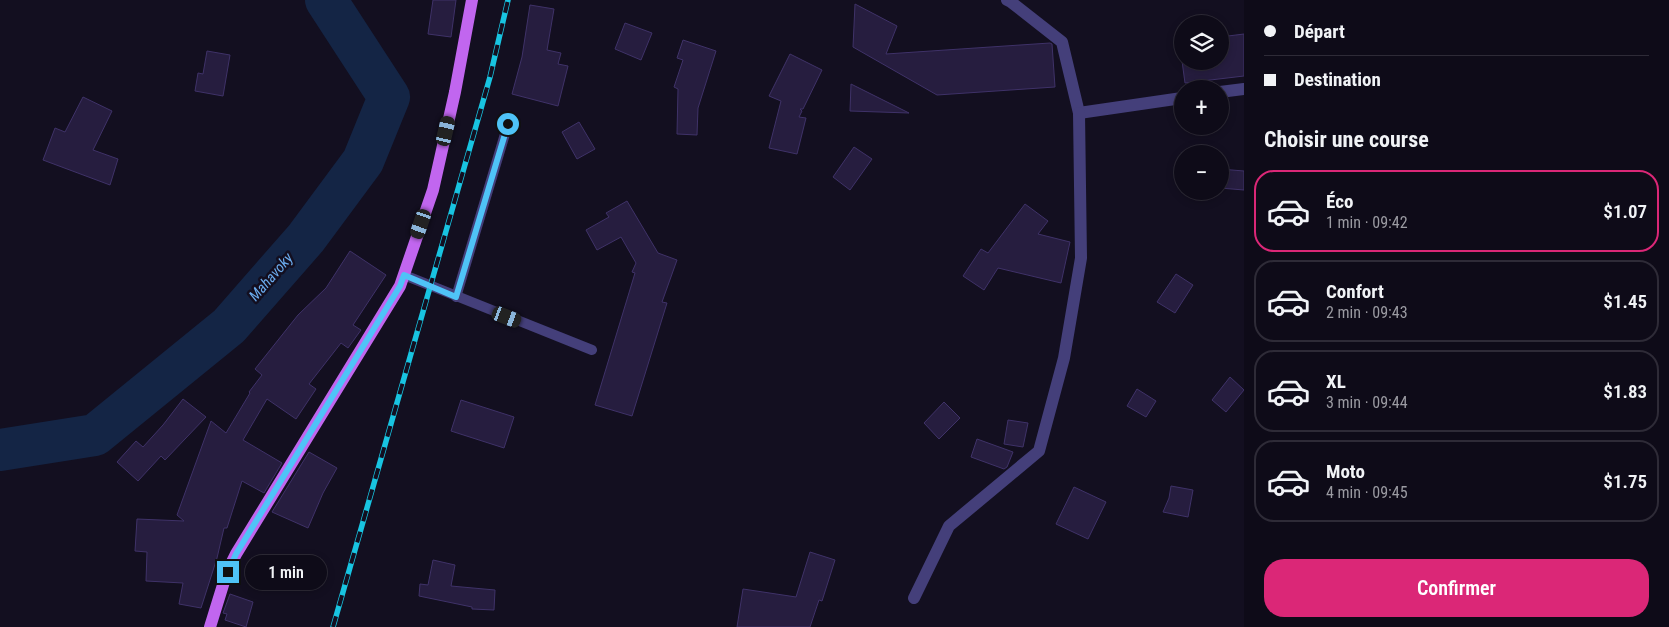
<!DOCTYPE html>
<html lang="fr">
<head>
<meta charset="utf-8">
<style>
  body { margin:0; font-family:"Roboto Condensed",sans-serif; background:#1c1925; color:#f1f3f6; height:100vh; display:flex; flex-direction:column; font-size:19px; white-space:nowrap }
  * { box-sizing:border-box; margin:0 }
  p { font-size:16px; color:#9b9ba2 }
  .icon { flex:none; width:28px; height:28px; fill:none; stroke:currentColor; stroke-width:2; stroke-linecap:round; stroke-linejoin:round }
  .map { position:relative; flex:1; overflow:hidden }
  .drawer { display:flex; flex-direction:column; background:#0e0b18; width:425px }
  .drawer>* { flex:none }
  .guide { display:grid; align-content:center; height:110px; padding:0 20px; background:#0e0b18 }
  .fabs { position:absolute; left:1174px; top:15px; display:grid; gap:10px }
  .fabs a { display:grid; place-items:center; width:55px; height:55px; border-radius:50%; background:#0e0b18; box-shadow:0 2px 8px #0003,0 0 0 1px #2e2b37; font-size:25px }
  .end { position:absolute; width:22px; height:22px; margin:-11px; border:6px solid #4fc3f7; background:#111; box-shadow:0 0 0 2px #111 }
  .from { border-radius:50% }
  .bubble { position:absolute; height:35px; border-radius:18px; background:#0e0b18; box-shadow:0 2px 8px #0003,0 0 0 1px #2e2b37; font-size:16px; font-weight:600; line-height:35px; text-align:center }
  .car { position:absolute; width:15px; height:30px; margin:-15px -8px; border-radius:6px; box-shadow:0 0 4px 1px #0007; background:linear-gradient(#222 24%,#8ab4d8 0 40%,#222 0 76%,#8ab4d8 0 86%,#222 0) }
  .guide b { display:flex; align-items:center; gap:18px; height:48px; font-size:19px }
  .guide b+b { border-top:1px solid #2e2b37 }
  .guide i { width:12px; height:12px; background:#f1f3f6 }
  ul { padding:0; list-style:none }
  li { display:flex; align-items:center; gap:15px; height:82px; margin:0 10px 8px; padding:0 10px; border:2px solid #2e2b37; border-radius:20px }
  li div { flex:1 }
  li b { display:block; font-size:19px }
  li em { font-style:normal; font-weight:600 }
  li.selected { border-color:#db2777 }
  li>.icon { width:45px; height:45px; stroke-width:1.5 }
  h2 { padding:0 20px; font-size:22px; line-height:60px }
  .primary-button { display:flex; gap:10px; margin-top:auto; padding:10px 20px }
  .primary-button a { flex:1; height:58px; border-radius:20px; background:#db2777; color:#fff; font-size:20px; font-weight:600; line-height:58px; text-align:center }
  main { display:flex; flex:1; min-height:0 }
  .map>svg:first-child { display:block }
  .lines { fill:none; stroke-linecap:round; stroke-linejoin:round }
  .river { stroke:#142545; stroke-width:42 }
  .building { fill:#261d3f; stroke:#3f3268 }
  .service { stroke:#443f7a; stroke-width:10 }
  .minor { stroke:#443f7a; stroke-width:12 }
  .primary { stroke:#c166ef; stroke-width:12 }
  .rail-casing { stroke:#18c4e1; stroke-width:5.5 }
  .rail { stroke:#130f20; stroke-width:4; stroke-dasharray:11; stroke-linecap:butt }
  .route { stroke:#4fc3f7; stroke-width:6 }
  .labels { text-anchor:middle; stroke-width:5; stroke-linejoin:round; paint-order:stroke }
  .water-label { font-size:15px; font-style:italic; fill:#6cadef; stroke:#130f20 }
</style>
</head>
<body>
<main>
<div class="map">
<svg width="1244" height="627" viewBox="0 0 1244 627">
  <rect width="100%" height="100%" fill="#130f20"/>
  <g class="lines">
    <path class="river" d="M0,450L95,435L229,326L306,238L363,161L389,97L326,0"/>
  </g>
  <g class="building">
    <path d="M433,0H456L451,37L428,34Z"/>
    <path d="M855,4L897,26L886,54L1050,43L1052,44L1055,87L937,95L853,47Z"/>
    <path d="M530,5L554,9L547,50L561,53L558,64L568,66L558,106L512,94L522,57Z"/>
    <path d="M625,23L652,33L641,60L615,49Z"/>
    <path d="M1244,34V76L1185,83L1182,61H1220V37Z"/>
    <path d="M683,40L716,51L698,108L697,135L677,134L678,89L674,87L683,60L677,58Z"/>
    <path d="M207,51L230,55L223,96L195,91L198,73L203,74Z"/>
    <path d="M790,54L822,70L803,109H800L802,111L799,117L806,118L797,154L769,148L781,101L769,96Z"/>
    <path d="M851,84L909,113L850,111Z"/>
    <path d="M83,97L112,111L93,150L118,159L110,185L43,160L55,128L65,132Z"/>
    <path d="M579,122L595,149L577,159L562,132Z"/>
    <path d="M854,147L872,159L850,190L833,177Z"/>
    <path d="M1220,169L1244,171V190L1220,188Z"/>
    <path d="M627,201L658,253L677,260L662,302L667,303L632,416L595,405L635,273L632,272L636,263L621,237L597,250L586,230L609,217L606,213Z"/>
    <path d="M1025,204L1048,221L1038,234L1070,242L1061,283L998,268L984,290L963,276L981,249L988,253Z"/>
    <path d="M350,251L386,275L353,325L361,330L348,348L341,343L309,384L316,389L296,419L267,399L243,440L282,463L264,493L242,481L227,528H224L217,558L201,608L179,604L183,583L146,581L147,552L135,551L137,519L184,521L177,515L211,421L226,433L250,393L249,392L262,375L255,369L298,315L326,288Z"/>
    <path d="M1176,274L1193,285L1175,313L1157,302Z"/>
    <path d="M1230,377L1244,390L1226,412L1212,400Z"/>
    <path d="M1137,389L1156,401L1146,417L1127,406Z"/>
    <path d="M183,399L206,417L165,460L161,456L138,481L117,462L136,441L143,447L163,425Z"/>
    <path d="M461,400L514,417L504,448L451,431Z"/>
    <path d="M944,402L960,418L939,439L924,423Z"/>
    <path d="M1008,420L1028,423L1023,447L1004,444Z"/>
    <path d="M977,439L1013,452L1007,467L1004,469L971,457Z"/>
    <path d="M309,452L337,468L323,493L308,528L272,512Z"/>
    <path d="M1171,486L1193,490L1188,517L1163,512L1169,498Z"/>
    <path d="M1074,487L1106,502L1088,539L1056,524Z"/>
    <path d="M810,552L835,560L822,601L819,600L810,627H737L743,589L796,597Z"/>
    <path d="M433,560L455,565L451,586L495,590L494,610L472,609V607L419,596L420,584L428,585Z"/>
    <path d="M230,594L253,602L246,627L225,620L227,614L223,613Z"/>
  </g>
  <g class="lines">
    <g class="service">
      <path d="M404,275L592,350"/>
      <path d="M456,297L508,124"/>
    </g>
    <g class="minor">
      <path d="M1007,0L1011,2L1062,42L1079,113L1182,98"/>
      <path d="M1220,92L1244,89"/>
      <path d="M914,598L949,526L1039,451L1064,358L1081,258L1079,113"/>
    </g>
    <path class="primary" d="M210,627L227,572L236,554L400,286L433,190L455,92L472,0"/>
    <defs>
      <path id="rail" d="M333,627L490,77L508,0"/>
    </defs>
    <use href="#rail" class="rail-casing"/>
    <use href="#rail" class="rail"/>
  </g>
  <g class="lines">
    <path class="route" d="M228,572L236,554L400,286L404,275L456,297L508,124"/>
  </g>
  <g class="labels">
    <g class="water-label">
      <text transform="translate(271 277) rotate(-49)" y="5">Mahavoky</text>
    </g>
  </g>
</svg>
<div class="fabs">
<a><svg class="icon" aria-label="layers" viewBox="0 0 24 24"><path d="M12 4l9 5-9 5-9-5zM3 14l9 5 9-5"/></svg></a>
<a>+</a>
<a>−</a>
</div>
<i class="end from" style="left:508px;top:124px"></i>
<i class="end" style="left:228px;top:572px"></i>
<div class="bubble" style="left:245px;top:555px;width:82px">1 min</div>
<i class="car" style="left:446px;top:131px;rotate:13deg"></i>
<i class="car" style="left:421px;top:224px;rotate:199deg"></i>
<i class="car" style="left:507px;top:317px;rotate:111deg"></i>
</div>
<section class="drawer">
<div class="guide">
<b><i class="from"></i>Départ</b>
<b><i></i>Destination</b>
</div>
<h2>Choisir une course</h2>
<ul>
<li class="selected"><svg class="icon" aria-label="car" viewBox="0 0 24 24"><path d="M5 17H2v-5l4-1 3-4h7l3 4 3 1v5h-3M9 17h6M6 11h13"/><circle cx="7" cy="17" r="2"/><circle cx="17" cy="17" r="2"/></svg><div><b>Éco</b><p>1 min · 09:42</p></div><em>$1.07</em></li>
<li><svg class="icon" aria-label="car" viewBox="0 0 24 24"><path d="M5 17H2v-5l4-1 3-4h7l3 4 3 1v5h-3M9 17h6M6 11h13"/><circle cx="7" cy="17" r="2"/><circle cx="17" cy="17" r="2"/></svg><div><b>Confort</b><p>2 min · 09:43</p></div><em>$1.45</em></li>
<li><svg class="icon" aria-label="car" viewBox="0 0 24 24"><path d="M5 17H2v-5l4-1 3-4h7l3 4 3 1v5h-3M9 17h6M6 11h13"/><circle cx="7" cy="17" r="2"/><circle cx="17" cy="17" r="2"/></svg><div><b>XL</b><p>3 min · 09:44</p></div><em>$1.83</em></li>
<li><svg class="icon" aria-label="car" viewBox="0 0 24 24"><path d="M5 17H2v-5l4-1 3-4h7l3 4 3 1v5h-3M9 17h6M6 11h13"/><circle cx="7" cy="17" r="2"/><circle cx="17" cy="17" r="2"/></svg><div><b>Moto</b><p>4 min · 09:45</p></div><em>$1.75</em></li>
</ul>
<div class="primary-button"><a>Confirmer</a></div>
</section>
</main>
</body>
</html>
